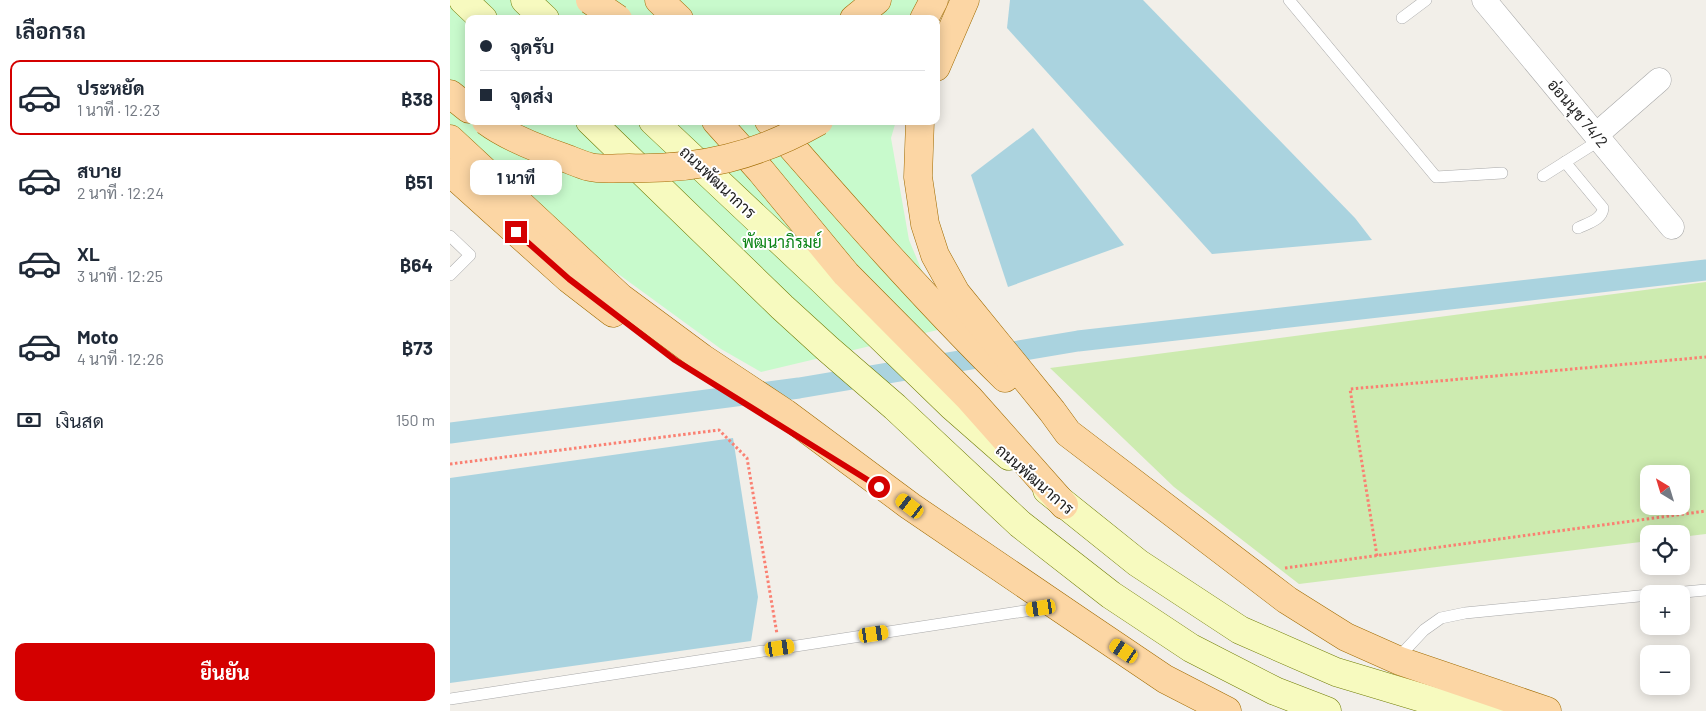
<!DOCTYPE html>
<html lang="th">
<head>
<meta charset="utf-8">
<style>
  body { margin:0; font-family:Barlow,Sarabun,sans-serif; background:#f6f6f7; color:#1f2937; height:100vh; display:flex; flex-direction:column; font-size:19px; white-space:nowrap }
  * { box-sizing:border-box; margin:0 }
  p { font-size:16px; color:#747a83 }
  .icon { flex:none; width:28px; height:28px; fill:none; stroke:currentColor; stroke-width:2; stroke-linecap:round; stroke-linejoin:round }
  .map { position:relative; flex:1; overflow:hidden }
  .panel { display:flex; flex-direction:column; background:#fff; width:450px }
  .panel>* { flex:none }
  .banner { position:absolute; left:15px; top:15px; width:475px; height:110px; border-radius:10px; box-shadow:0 2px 12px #0003; display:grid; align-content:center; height:110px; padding:0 15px; background:#fff }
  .needle { width:32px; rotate:322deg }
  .tools { position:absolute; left:1190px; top:465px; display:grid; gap:10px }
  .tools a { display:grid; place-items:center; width:50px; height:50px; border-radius:10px; background:#fff; box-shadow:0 2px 12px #0003; font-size:25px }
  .end { position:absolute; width:22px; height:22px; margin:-11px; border:6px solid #d40000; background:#fff; box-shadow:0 0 0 2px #fff }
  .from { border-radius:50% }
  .bubble { position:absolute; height:35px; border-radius:10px; background:#fff; box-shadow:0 2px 12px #0003; font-size:16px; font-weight:700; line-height:35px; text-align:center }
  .car { position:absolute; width:15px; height:30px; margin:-15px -8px; border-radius:6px; box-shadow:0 0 4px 1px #0007; background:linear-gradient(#f5c518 24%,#345 0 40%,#f5c518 0 76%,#345 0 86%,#f5c518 0) }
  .banner b { display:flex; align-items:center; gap:18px; height:48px; font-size:19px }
  .banner b+b { border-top:1px solid #e0e1e3 }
  .banner i { width:12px; height:12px; background:#1f2937 }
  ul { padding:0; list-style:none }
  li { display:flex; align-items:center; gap:15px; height:75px; margin:0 10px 8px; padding:0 5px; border:2px solid transparent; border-radius:10px }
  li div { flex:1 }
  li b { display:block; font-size:19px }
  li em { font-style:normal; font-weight:700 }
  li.current { border-color:#d40000 }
  li>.icon { width:45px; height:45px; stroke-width:1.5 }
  h2 { padding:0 15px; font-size:22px; line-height:60px }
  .pay { display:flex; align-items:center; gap:12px; height:55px; padding:0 15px; font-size:19px }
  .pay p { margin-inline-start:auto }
  .action { display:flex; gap:10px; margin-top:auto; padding:10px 15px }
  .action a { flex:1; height:58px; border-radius:10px; background:#d40000; color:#fff; font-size:20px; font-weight:700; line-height:58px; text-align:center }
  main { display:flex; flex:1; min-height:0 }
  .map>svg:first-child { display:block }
  .grass { fill:#cdebb0; fill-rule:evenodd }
  .park { fill:#c8facc }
  .water { fill:#aad3df }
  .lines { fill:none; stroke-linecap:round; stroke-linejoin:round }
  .canal { stroke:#aad3df; stroke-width:21 }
  .service-casing { stroke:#a9a9a9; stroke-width:12 }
  .minor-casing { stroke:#a9a9a9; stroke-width:25 }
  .secondary-casing { stroke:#707d05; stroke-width:29 }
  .primary-casing { stroke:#a06b00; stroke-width:29 }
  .path { stroke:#fa8072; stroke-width:3; stroke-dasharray:2.5 2.5; stroke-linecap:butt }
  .service { stroke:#fff; stroke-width:11 }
  .minor { stroke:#fff; stroke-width:24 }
  .secondary { stroke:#f7fabf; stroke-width:28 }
  .primary { stroke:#fcd6a4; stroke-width:28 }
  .primary-bridge-casing { stroke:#a06b00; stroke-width:29; stroke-linecap:butt }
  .primary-bridge { stroke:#fcd6a4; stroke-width:28 }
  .route { stroke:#d40000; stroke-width:6 }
  .labels { text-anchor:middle; stroke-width:4; stroke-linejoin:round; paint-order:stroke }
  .street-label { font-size:16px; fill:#222; stroke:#fff }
  .park-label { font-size:16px; fill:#0c8416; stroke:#fff }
</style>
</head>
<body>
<main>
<section class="panel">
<h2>เลือกรถ</h2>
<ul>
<li class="current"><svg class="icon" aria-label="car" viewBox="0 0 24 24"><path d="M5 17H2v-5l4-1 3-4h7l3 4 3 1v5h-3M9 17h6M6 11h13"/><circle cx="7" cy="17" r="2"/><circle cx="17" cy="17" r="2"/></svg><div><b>ประหยัด</b><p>1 นาที · 12:23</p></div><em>฿38</em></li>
<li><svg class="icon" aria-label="car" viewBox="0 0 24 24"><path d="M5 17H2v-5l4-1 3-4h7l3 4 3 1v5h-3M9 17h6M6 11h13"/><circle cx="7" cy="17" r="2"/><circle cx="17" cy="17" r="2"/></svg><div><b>สบาย</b><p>2 นาที · 12:24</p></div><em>฿51</em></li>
<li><svg class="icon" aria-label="car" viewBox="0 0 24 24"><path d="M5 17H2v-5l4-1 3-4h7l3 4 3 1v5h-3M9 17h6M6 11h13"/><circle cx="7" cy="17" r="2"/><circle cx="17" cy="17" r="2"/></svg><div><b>XL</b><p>3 นาที · 12:25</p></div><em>฿64</em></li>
<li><svg class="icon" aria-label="car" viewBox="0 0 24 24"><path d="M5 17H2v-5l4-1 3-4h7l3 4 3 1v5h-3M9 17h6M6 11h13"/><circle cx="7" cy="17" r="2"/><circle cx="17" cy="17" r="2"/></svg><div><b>Moto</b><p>4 นาที · 12:26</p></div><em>฿73</em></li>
</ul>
<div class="pay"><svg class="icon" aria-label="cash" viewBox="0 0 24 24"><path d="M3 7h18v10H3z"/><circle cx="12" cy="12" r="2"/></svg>เงินสด<p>150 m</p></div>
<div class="action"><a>ยืนยัน</a></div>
</section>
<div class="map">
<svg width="1256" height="711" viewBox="0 0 1256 711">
  <rect width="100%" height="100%" fill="#f2efe9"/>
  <path class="grass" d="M1256,282V534L1231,537V534H1199V541L849,584L724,487L600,368ZM1199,474H1231V506H1199Z"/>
  <path class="park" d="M0,0H474L471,19H19V121H446L441,138L459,240L496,328L311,372L271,349L145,257L17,136L0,127Z"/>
  <g class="water">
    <path d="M560,0H693L905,218L922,240L762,254L557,28Z"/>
    <path d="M583,128L674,245L558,287L521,175Z"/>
    <path d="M283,438L308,597L301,641L0,683V478Z"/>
  </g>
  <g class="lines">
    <path class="canal" d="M0,433L349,388L628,341L1256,270"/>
    <defs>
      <g id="service">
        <path d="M839,0L986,177L1052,173"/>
        <path d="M952,18L976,0"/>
        <path d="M1115,162L1153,208C1152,220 1138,223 1128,228"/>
        <path d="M1093,176L1150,140"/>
        <path d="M0,236L20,255L0,275"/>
        <path d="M1213,594L1256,590"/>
        <path d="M946,660L974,630L991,618L1015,613L1199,595"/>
        <path d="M0,699L601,607"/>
      </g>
      <g id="minor">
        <path d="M1034,0L1222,227"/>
        <path d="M1146,135L1209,80"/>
      </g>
      <g id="secondary">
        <path d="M13,0L33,19"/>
        <path d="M75,0L95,19"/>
        <path d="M140,121L332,307L378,349L445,407L570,524L661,595L741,648L825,691L877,711"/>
        <path d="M203,121L372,280L502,406L559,456"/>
        <path d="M597,490L688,563L790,630L886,672L999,706L1044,711"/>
      </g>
      <g id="primary">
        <path d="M209,0L229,19"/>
        <path d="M404,19L427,0"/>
        <path d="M474,19L484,0"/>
        <path d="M486,67L515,0"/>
        <path d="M0,94L19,109"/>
        <path d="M266,121L311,171L396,274L519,398L614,505"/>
        <path d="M319,121C396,209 472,296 555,378"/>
        <path d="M470,121L468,177L475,224L485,255L506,293L602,411L618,433L837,600L896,637L950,661L1097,711"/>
        <path d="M0,139L171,298L252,358L335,413L460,506L632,623L715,679L777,711"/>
        <path d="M0,172L119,279L163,313"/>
      </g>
    </defs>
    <use href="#service" class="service-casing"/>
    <use href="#minor" class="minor-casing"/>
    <use href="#secondary" class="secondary-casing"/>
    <use href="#primary" class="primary-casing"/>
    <g class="path">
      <path d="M0,464L269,430L297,458L327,634"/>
      <path d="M927,556L900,389L1256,357"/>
      <path d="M835,568L1256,511"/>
    </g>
    <use href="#service" class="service"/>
    <use href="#minor" class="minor"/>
    <use href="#secondary" class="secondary"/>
    <use href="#primary" class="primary"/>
    <defs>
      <g id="primary-bridge">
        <path d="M140,0L168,19"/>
        <path d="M36,121C59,138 88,149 115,158C123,161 132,165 140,167C152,170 167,168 179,168C250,170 307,156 369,121"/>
      </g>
    </defs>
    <use href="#primary-bridge" class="primary-bridge-casing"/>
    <use href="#primary-bridge" class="primary-bridge"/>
  </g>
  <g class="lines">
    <path class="route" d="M66,232L119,279L225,360L429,487"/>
  </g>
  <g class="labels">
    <g class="street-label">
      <text transform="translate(1128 113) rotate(50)" y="6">อ่อนนุช 74/2</text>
      <text transform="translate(268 182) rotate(43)" y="6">ถนนพัฒนาการ</text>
      <text transform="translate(585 479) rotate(41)" y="6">ถนนพัฒนาการ</text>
    </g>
    <g class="park-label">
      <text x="332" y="248">พัฒนาภิรมย์</text>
    </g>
  </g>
</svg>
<div class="tools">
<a><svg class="needle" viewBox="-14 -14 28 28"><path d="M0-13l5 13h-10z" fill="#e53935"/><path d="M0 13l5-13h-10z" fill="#747a83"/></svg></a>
<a><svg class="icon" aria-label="locate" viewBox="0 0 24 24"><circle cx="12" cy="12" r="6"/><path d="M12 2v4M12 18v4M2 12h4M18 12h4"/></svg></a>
<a>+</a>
<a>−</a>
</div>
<i class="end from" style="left:429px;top:487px"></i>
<i class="end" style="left:66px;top:232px"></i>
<div class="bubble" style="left:20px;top:160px;width:92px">1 นาที</div>
<i class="car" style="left:460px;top:506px;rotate:307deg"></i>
<i class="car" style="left:591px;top:608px;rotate:261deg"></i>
<i class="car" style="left:424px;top:634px;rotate:81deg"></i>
<i class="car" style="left:330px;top:648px;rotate:81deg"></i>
<i class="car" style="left:674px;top:651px;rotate:304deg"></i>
<div class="banner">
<b><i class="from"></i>จุดรับ</b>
<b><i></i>จุดส่ง</b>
</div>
</div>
</main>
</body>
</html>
